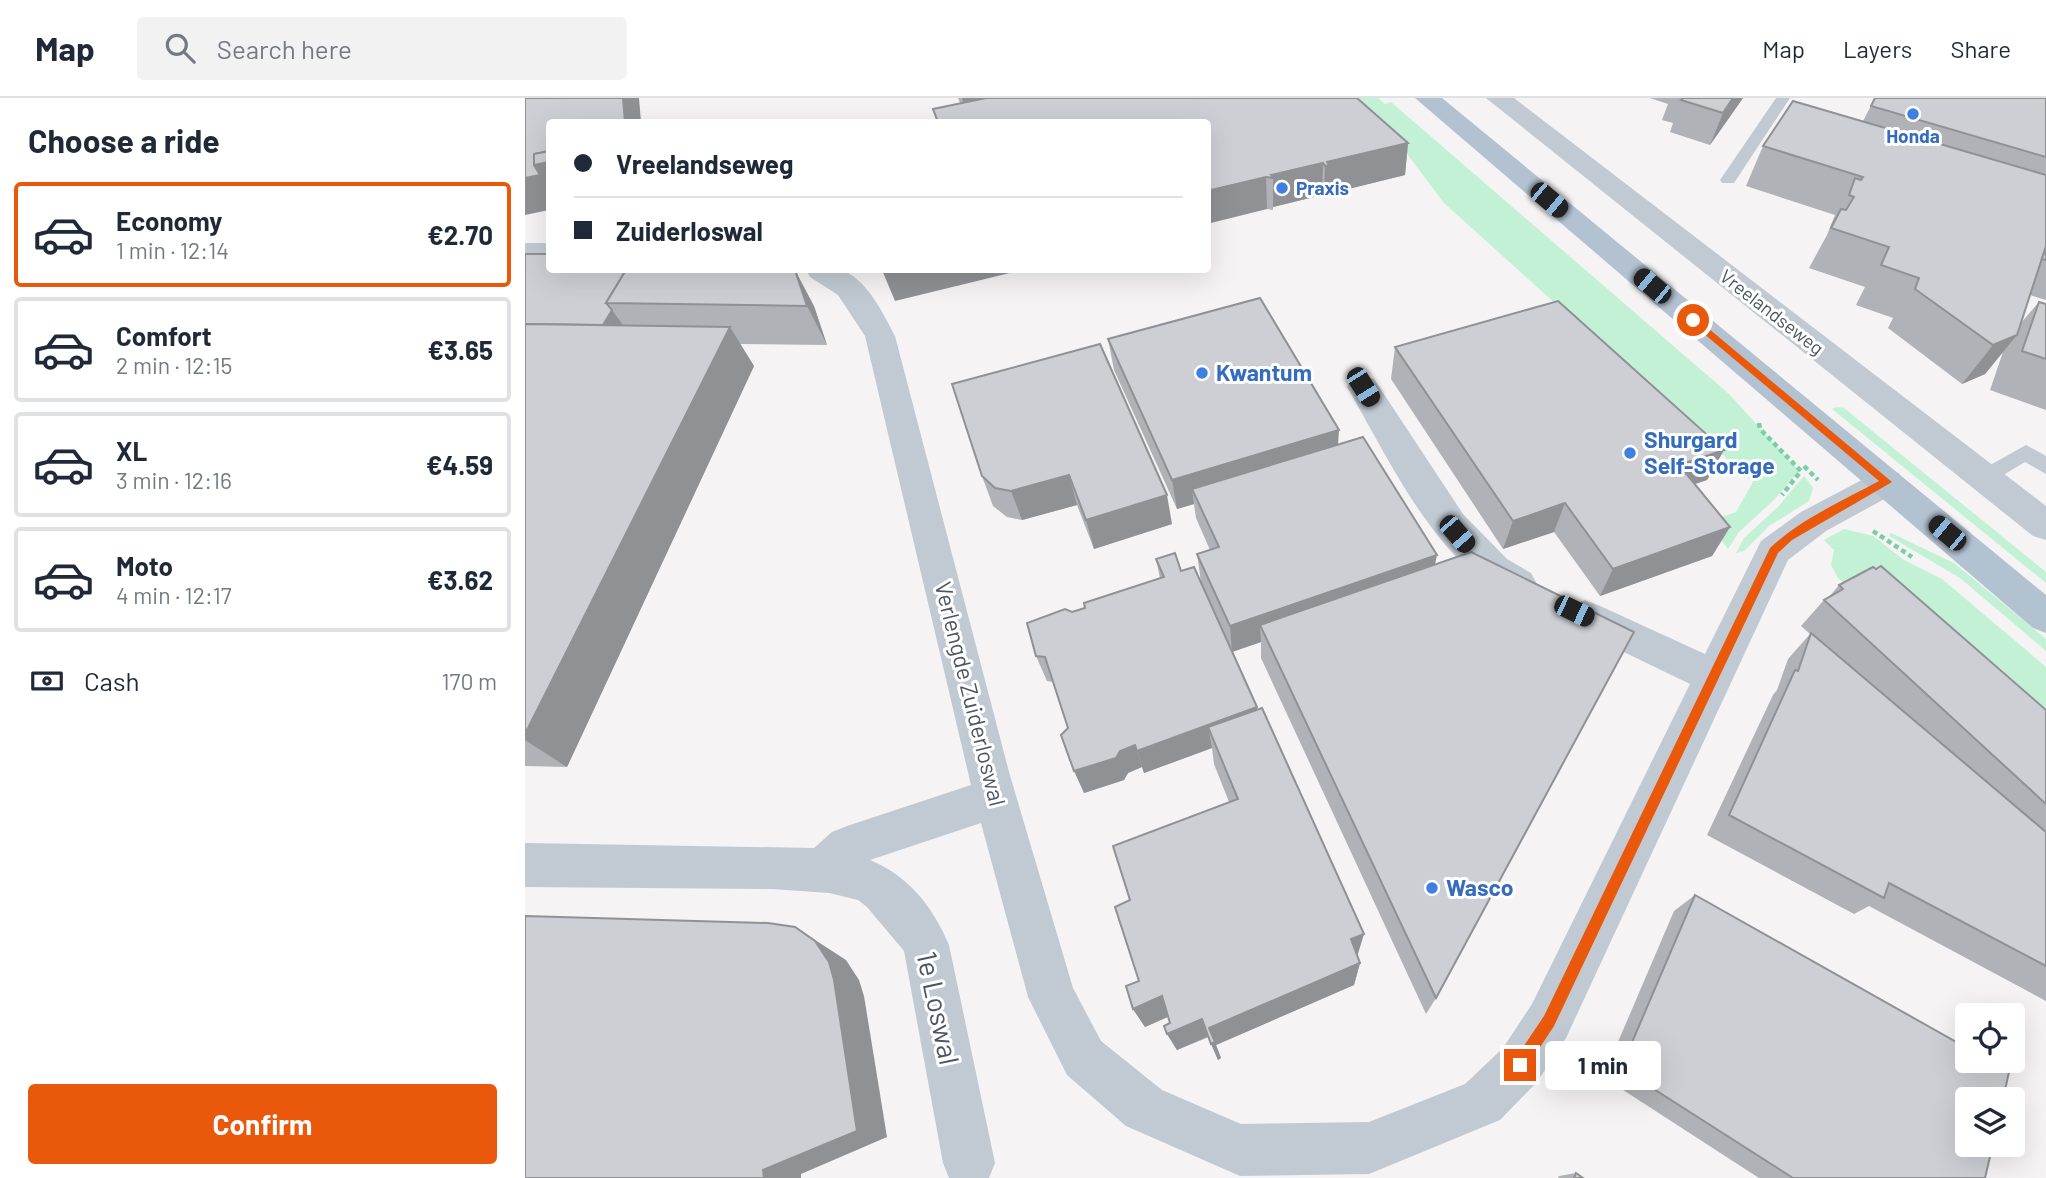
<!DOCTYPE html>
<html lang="en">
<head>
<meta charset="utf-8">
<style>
  body { margin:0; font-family:Barlow,sans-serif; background:#f2f2f3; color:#1f2937; height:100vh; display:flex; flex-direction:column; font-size:26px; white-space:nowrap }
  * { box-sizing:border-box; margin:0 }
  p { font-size:23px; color:#747a83 }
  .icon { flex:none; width:38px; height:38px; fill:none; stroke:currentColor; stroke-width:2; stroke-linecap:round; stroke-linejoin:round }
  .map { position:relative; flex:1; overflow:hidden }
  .details { display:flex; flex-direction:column; background:#fff; width:525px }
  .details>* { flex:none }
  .guide { position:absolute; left:21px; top:21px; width:665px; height:154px; border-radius:7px; box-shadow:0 7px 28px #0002; display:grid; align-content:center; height:154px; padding:0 28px; background:#fff }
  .buttons { position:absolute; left:1430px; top:905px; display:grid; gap:14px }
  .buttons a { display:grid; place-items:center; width:70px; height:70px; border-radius:7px; background:#fff; box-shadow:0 7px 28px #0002; font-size:35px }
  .end { position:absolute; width:32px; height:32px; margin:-16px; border:9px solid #ea580c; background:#fff; box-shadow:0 0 0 4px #fff }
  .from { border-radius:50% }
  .bubble { position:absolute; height:49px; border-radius:7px; background:#fff; box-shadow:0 7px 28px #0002; font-size:23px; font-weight:700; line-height:49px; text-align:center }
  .car { position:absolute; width:21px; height:42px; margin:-21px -10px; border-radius:9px; box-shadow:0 0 5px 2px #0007; background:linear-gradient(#222 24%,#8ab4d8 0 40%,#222 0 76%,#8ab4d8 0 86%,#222 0) }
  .guide b { display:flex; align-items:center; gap:24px; height:66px; font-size:26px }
  .guide b+b { border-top:2px solid #e0e1e3 }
  .guide i { width:18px; height:18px; background:#1f2937 }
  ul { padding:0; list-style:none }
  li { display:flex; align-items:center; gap:21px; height:105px; margin:0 14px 10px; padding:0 14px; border:4px solid #e0e1e3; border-radius:7px }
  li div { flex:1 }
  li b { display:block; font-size:26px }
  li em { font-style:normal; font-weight:700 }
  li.on { border-color:#ea580c }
  li>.icon { width:63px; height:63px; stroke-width:1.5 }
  h2 { padding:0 28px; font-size:32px; line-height:84px }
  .pay { display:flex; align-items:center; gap:18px; height:77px; padding:0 28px; font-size:26px }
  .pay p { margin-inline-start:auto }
  .primary-button { display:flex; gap:14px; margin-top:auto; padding:14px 28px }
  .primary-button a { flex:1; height:80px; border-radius:7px; background:#ea580c; color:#fff; font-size:28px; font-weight:700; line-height:80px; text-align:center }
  header { display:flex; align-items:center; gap:42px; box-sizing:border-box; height:98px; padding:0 35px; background:#fff; border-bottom:2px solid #e0e1e3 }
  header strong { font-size:33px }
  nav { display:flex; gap:38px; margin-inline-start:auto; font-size:24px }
  .search { width:490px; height:63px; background:#f2f2f3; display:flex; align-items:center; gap:18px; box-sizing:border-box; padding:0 24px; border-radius:7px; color:#747a83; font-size:26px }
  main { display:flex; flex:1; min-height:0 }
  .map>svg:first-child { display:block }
  .green { fill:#c3f1d5 }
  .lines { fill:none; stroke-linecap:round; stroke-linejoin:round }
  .path { stroke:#7ad0a6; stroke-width:4.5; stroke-dasharray:5 3.5; stroke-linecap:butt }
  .lane { fill:#c1cad2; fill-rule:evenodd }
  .street { fill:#c1cad2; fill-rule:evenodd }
  .primary { fill:#b3c2d1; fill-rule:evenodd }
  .wall { fill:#b0b2b7 }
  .shaded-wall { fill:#909195 }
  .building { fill:#cdcfd5; stroke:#909195; stroke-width:2 }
  .route { fill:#ea580c }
  .shop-dot { fill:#3f7fe0; stroke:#fff; stroke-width:2.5 }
  .labels { text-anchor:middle; stroke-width:6; stroke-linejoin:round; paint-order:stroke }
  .far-shop-label { font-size:19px; font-weight:bold; fill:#366cbe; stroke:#fff }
  .far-street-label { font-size:19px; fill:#4a5661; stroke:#fff }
  .shop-label { font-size:23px; font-weight:bold; fill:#366cbe; stroke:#fff; text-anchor:start }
  .street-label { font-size:23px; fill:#4a5661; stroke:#fff }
  .near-street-label { font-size:28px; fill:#4a5661; stroke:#fff }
</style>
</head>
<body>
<header>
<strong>Map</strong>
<div class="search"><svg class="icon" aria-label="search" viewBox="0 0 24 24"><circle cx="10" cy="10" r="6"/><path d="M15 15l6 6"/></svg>Search here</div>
<nav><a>Map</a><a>Layers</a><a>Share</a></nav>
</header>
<main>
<section class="details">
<h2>Choose a ride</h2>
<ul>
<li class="on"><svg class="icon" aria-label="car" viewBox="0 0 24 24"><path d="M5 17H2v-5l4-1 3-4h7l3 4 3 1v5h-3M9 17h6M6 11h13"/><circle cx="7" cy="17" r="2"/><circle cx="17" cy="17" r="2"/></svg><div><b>Economy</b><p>1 min · 12:14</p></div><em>€2.70</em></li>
<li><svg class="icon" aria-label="car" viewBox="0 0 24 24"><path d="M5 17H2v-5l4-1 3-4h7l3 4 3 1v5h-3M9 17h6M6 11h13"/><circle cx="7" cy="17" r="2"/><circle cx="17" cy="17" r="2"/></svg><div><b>Comfort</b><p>2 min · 12:15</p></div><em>€3.65</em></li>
<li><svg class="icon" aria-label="car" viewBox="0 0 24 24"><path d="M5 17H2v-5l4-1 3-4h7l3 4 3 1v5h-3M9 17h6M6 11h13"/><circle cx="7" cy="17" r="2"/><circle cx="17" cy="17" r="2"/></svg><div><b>XL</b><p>3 min · 12:16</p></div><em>€4.59</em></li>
<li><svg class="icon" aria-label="car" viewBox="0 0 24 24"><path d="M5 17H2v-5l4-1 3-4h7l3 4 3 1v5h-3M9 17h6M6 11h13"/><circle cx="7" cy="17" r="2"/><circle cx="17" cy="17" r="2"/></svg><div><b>Moto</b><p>4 min · 12:17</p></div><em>€3.62</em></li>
</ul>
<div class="pay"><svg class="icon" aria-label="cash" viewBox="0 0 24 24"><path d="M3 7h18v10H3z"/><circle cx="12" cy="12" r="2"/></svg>Cash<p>170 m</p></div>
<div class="primary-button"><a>Confirm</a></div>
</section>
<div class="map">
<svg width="1521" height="1080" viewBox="0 0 1521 1080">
  <rect width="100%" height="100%" fill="#f5f3f3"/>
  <g class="green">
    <path d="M825,0H853L860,6L866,4L1204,296L1274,373L1250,401L1214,434L1203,451L1182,424L1211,414L1228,384L919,105L873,44Z"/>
    <path d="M1312,309L1319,310L1521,474V485L1307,311Z"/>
    <path d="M1279,378L1288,390L1284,403L1244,428L1219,453L1211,455L1219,440L1253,409Z"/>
    <path d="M1319,431L1348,438L1379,462L1417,481L1521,569V666L1313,480L1306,467L1309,452L1299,442Z"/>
    <path d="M1366,435L1429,465L1521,541V553L1435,480L1364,438Z"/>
  </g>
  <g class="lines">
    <g class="path">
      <path d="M1234,325L1235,331L1276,373L1257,397"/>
      <path d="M1279,368L1293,382"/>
      <path d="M1348,433L1387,459"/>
    </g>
    <g class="lane">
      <path d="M1251,0H1265L1209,85H1197L1195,82Z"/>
      <path d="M1501,347L1521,358V376L1500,364L1465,385H1451L1448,380L1451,375Z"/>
    </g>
    <g class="street">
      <path d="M961,0H989L1521,408V442L1508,438Z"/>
      <rect x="0" y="145" width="24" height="18"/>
      <path d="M281,172C292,172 309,168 319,173C343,183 359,217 370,238L484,674L548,890L576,943L637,992L716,1026L844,1024L940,986L978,950L1007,906L1165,586L1047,529L1041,518L1047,507L1060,502L1073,507L1180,556L1236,443L1276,414L1350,375L1362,371L1374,375L1379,384L1374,393L1301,433L1263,462L1041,940L1012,984L975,1022L844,1076L715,1078L601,1028L542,977L503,899L456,725L345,762C384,778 408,809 424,847L470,1065L464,1080H424L418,1065L379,853L342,809L333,802L304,795L247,791L0,789V745L289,750L307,734L322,728L446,687L340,238L313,197L285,179Z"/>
      <path d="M838,278L849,281L938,416L982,461L1006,475L1012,486L1006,497L993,501C915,475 862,357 822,289L827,281Z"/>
    </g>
    <path class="primary" d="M890,0H917L1521,497V535L1508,530Z"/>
  </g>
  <g class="wall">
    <path d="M433,0H832L883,45L880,77L803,96V99L799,100L797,97L748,109V112L742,111L682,24H412L408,11L435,5Z"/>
    <path d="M1125,0H1218L1185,47L1145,34L1148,25L1137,22L1143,6Z"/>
    <path d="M1350,0H1521V202L1505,197L1495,226L1514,204L1521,206V312L1465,292L1478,254L1460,276L1437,286L1363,230L1368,220L1331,207L1340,189L1284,170L1302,137L1310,117L1221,88L1238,48L1338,23Z"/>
    <path d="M0,156L289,208L302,247L215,246L229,268L42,669L0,668Z"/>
    <path d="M583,241L814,346L910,467L911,900L901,916L736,560V544L707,554L676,484L672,456L685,452L671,420L669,406L652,411L589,272Z"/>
    <path d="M870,249L1199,352L1182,382L1169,386L1205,429L1187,458L1075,498L1029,434L978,451L866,281Z"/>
    <path d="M427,286L647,426L569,451L552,407L497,422L482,419L468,408L457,378Z"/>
    <path d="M631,461L656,473L732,612L835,865L829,887L691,947L696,960L693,962L684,939L652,952L642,936L645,925L643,919L620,929L608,911L614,883L605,802L704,704L689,666L687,650L619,675L617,669L603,675L599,682L559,695L543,630L528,584L522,583L511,558L547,514L635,480Z"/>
    <path d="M1314,487L1521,612V903L1344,808L1329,816L1182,737L1248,597L1252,592L1263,561L1285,536L1276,528L1299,502L1304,499Z"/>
    <path d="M1170,797L1460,1080H1234L1078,979L1149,813Z"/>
    <path d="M1051,1075L1058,1080H1033L1034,1078Z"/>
  </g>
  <g class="shaded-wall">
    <path d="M32,0H114L116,24H100Z"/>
    <path d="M437,0H578L444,24Z"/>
    <path d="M1208,0H1218L1185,47L1198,15Z"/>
    <path d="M883,45L880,77L803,96V99L799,100L800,68L802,64Z"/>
    <path d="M24,64V112L0,117V80L9,67Z"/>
    <path d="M798,65L797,97L748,109V80L746,77Z"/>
    <path d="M741,79L742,111L682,126V93Z"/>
    <path d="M270,172L289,208L302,247L282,208Z"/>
    <path d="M357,172H497L370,203Z"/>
    <path d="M87,212L110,244L76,230Z"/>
    <path d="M205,229L229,268L42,669L0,642V636Z"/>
    <path d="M1492,237L1460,276L1437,286L1468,247Z"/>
    <path d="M814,332L812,362L667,391L669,406L652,411L647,382Z"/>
    <path d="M1199,352L1182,382L1138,397L1154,367Z"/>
    <path d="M544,377L552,407L497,422L486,393Z"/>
    <path d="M642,397L647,426L569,451L561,422Z"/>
    <path d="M1040,405L1029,434L978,451L988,423Z"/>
    <path d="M1205,429L1187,458L1075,498L1088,471Z"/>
    <path d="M912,457L906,485L735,527L736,544L707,554L705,528Z"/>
    <path d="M732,609L733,633L683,629L687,650L619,675L612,653Z"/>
    <path d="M610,647L617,669L603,675L599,682L559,695L549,673Z"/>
    <path d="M270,829L321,862L334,882L339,898L362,1039L276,1076V1080H239L238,1072Z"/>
    <path d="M839,836L832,859L826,841Z"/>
    <path d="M835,865L829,887L691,947L696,960L693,962L686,946L684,930Z"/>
    <path d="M637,898L647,917L620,929L608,911Z"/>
    <path d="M677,921L684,938L652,952L642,936Z"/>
  </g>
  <g class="building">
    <path d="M0,0H98L100,24H24V53L9,56V67L15,77L0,80Z"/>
    <path d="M461,0H832L883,45L802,64L804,67L800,68L798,65L746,77L748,80L741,79L682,93V24H413L408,11Z"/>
    <path d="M1158,0H1208L1198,15L1156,2Z"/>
    <path d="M1350,0H1521V59L1346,8Z"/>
    <path d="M1268,3L1521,77V148L1492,237L1468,247L1390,191L1394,180L1356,167L1364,149L1306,130L1316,111L1321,112L1329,99L1324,97L1330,80L1336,82L1338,79L1238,48Z"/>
    <path d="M24,53V64L9,67V56Z"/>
    <path d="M1521,150V162L1517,161Z"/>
    <path d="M0,156H24V172H101L81,205L87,212L78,227L0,226Z"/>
    <path d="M101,172H270L282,208L81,205Z"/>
    <path d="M735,200L814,332L647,382L583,241Z"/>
    <path d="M1033,203L1199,352L1154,367L1205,429L1088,471L1040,405L988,423L870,249Z"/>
    <path d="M1514,204L1521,206V261L1497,253Z"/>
    <path d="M0,226L205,229L0,636Z"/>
    <path d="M575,246L642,397L561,422L544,377L486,393L470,390L457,378L427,286Z"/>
    <path d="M838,339L912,457L705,528L672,456L694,449L667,391Z"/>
    <path d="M946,454L1109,534L911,900L735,527Z"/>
    <path d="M650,455L656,473L669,469L732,609L612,653L610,647L595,653L591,660L549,673L536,637L543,630L520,559L511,558L502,525L540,511L547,514L560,510L559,505L639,479L631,461Z"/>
    <path d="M1356,468L1521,612V706L1299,502L1318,491L1314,487L1348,469L1351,471Z"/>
    <path d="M1286,535L1521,734V868L1364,785L1359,800L1204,717L1270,572L1273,573Z"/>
    <path d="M737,610L839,836L826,841L835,865L684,930L690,944L686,946L677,921L642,936L639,928L645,925L637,898L608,911L601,888L614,883L590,809L605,802L588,748L713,701L683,629Z"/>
    <path d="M1170,797L1442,950V962H1464L1484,974L1478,1001H1442V1046H1468L1460,1080H1268L1096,970Z"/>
    <path d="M0,818L243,825L270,829L290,843L304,864L309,882L332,1033L238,1072L239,1080H0Z"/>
    <path d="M1051,1075L1058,1080H1049Z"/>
  </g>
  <path class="route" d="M1165,220H1171L1367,384L1267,442L1253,455L1029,928L1000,972L995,974L990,972V961L1019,918L1245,450C1276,421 1317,403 1354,383L1165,224Z"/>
  <g class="shop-dot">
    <circle cx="1388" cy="16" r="7"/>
    <circle cx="757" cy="90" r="7"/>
    <circle cx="677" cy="275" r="7"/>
    <circle cx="1105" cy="355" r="7"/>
    <circle cx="907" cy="790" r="7"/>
  </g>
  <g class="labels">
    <g class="far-shop-label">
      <text x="1388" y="45">Honda</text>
      <text x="771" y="97" text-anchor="start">Praxis</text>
    </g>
    <g class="far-street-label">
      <text transform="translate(1247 214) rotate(38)" y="7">Vreelandseweg</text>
    </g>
    <g class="shop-label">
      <text x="691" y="283">Kwantum</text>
      <text x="1119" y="350">Shurgard<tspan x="1119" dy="26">Self-Storage</tspan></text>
      <text x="921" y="798">Wasco</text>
    </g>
    <g class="street-label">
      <text transform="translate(445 596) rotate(76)" y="8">Verlengde Zuiderloswal</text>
    </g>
    <g class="near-street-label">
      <text transform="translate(413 910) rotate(78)" y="10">1e Loswal</text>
    </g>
  </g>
</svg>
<div class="buttons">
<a><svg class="icon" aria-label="locate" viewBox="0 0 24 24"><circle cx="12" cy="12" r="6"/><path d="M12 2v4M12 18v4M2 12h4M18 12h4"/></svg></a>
<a><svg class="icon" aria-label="layers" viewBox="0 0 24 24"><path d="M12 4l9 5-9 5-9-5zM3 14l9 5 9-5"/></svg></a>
</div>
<i class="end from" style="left:1168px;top:222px"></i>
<i class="end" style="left:995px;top:967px"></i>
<div class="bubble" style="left:1020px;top:943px;width:116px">1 min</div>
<i class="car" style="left:1024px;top:102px;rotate:130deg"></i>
<i class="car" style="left:1127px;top:188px;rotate:310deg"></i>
<i class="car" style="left:838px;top:289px;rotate:148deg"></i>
<i class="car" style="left:1422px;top:435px;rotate:310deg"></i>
<i class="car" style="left:932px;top:436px;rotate:139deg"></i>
<i class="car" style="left:1049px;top:513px;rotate:116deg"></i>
<div class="guide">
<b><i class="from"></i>Vreelandseweg</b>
<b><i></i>Zuiderloswal</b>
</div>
</div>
</main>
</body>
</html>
